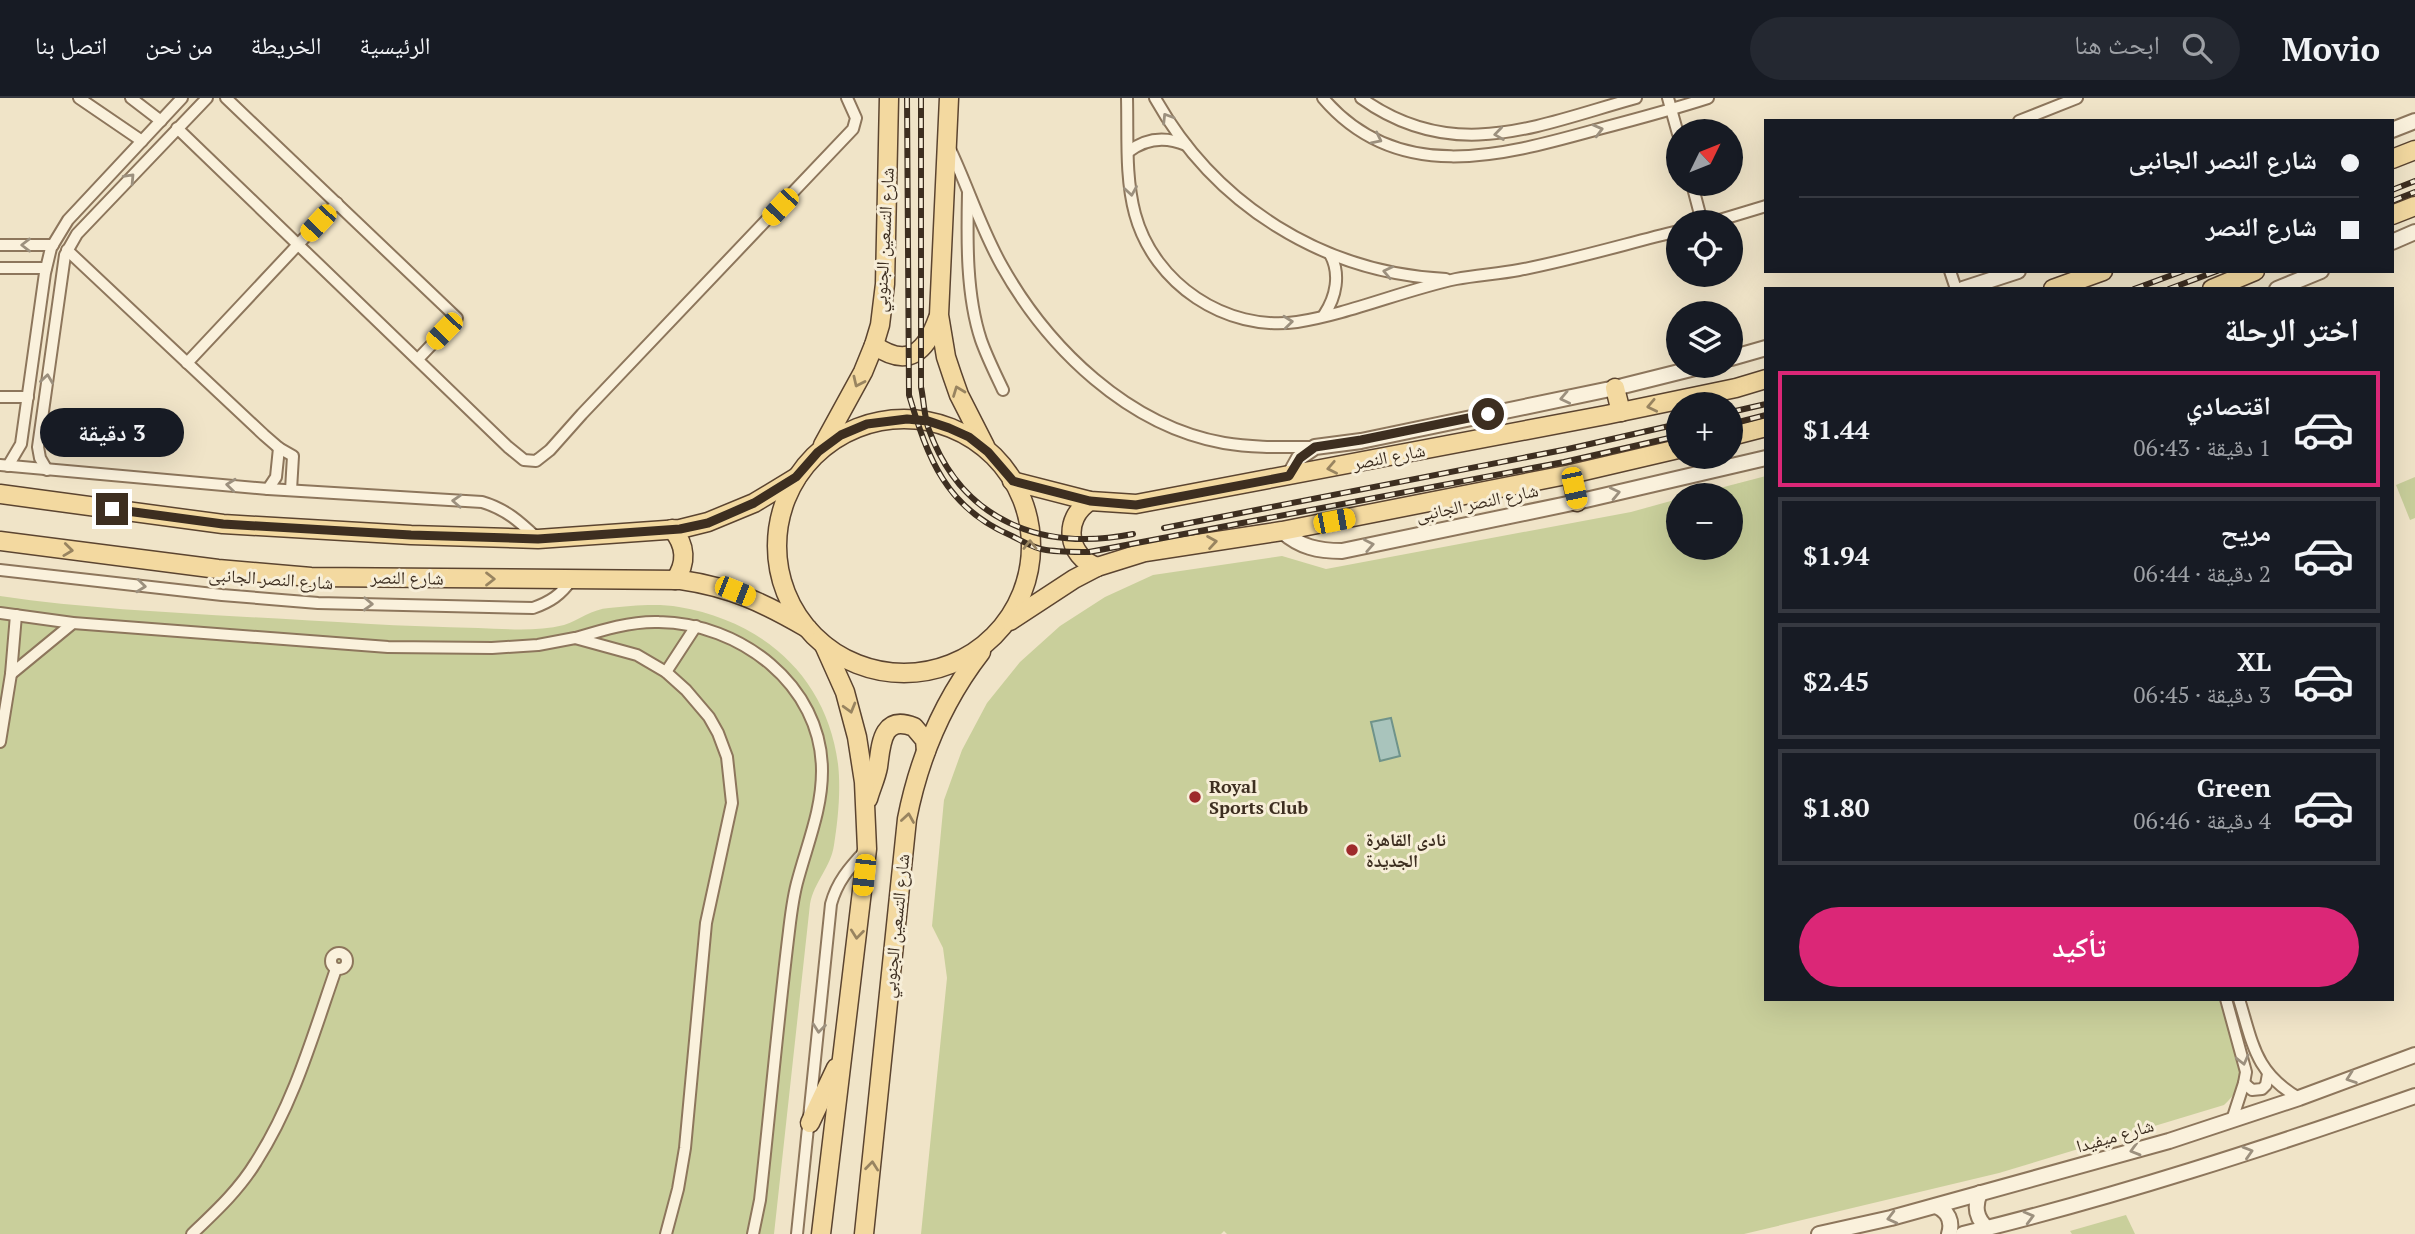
<!DOCTYPE html>
<html lang="ar">
<head>
<meta charset="utf-8">
<style>
  body { margin:0; font-family:"PT Serif","Noto Naskh Arabic",serif; background:#242831; color:#f1f3f6; direction:rtl; height:100vh; display:flex; flex-direction:column; font-size:26px; white-space:nowrap }
  * { box-sizing:border-box; margin:0 }
  p { font-size:23px; color:#9ea1a6 }
  .icon { flex:none; width:38px; height:38px; fill:none; stroke:currentColor; stroke-width:2; stroke-linecap:round; stroke-linejoin:round }
  .map { position:relative; flex:1; overflow:hidden; direction:ltr }
  .drawer { position:absolute; left:1764px; top:189px; width:630px; height:714px; display:flex; flex-direction:column; background:#171b24; border-radius:0px; box-shadow:0 7px 28px #0002; direction:rtl }
  .drawer>* { flex:none }
  .banner { position:absolute; left:1764px; top:21px; width:630px; height:154px; border-radius:0px; box-shadow:0 7px 28px #0002; direction:rtl; display:grid; align-content:center; height:154px; padding:0 35px; background:#171b24 }
  .needle { width:46px; rotate:47deg }
  .tools { position:absolute; left:1666px; top:21px; display:grid; gap:14px }
  .tools a { display:grid; place-items:center; width:77px; height:77px; border-radius:50%; background:#171b24; box-shadow:0 7px 28px #0002; font-size:35px }
  .end { position:absolute; width:32px; height:32px; margin:-16px; border:9px solid #3d2e20; background:#fff; box-shadow:0 0 0 4px #fff }
  .from { border-radius:50% }
  .bubble { position:absolute; height:49px; border-radius:24px; background:#171b24; box-shadow:0 7px 28px #0002; font-size:23px; font-weight:700; line-height:49px; text-align:center; direction:rtl }
  .car { position:absolute; width:21px; height:42px; margin:-21px -10px; border-radius:9px; box-shadow:0 0 5px 2px #0007; background:linear-gradient(#f5c518 24%,#345 0 40%,#f5c518 0 76%,#345 0 86%,#f5c518 0) }
  .banner b { display:flex; align-items:center; gap:24px; height:66px; font-size:26px }
  .banner b+b { border-top:2px solid #363941 }
  .banner i { width:18px; height:18px; background:#f1f3f6 }
  ul { padding:0; list-style:none }
  li { display:flex; align-items:center; gap:21px; height:116px; margin:0 14px 10px; padding:0 21px; border:4px solid #363941; border-radius:0px }
  li div { flex:1 }
  li b { display:block; font-size:26px }
  li em { font-style:normal; font-weight:700 }
  li.selected { border-color:#db2777 }
  li>.icon { width:63px; height:63px; stroke-width:1.5 }
  h2 { padding:0 35px; font-size:32px; line-height:84px }
  .action { display:flex; gap:14px; margin-top:auto; padding:14px 35px }
  .action a { flex:1; height:80px; border-radius:42px; background:#db2777; color:#fff; font-size:28px; font-weight:700; line-height:80px; text-align:center }
  header { display:flex; align-items:center; gap:42px; box-sizing:border-box; height:98px; padding:0 35px; background:#171b24; border-bottom:2px solid #363941 }
  header strong { font-size:33px }
  nav { display:flex; gap:38px; margin-inline-start:auto; font-size:24px }
  .search { width:490px; height:63px; background:#242831; display:flex; align-items:center; gap:18px; box-sizing:border-box; padding:0 24px; border-radius:38px; color:#9ea1a6; font-size:26px }
  .map>svg:first-child { display:block }
  .green { fill:#c9cf9b }
  .water { fill:#a9c4bc; stroke:#6f938a; stroke-width:2 }
  .lines { fill:none; stroke-linecap:round; stroke-linejoin:round }
  .minor-casing { stroke:#8d765c; stroke-width:14 }
  .tertiary-casing { stroke:#8d765c; stroke-width:18 }
  .primary-casing { stroke:#5b4430; stroke-width:21 }
  .minor { stroke:#faf1dc; stroke-width:10 }
  .tertiary { stroke:#faf1dc; stroke-width:14 }
  .primary { stroke:#f3d9a0; stroke-width:18 }
  .rail-casing { stroke:#3d2e20; stroke-width:6 }
  .rail { stroke:#f7eed8; stroke-width:3.5; stroke-dasharray:10; stroke-linecap:butt }
  .oneway { stroke:#9c907e }
  .oneway2 { stroke:#988460 }
  .route { stroke:#3d2e20; stroke-width:9 }
  .poi-dot { fill:#9e2a2b; stroke:#f7eed8; stroke-width:2.5 }
  .labels { text-anchor:middle; stroke-width:6; stroke-linejoin:round; paint-order:stroke }
  .street-label { font-size:18px; fill:#3d2e20; stroke:#f7eed8 }
  .poi-label { font-size:18px; font-weight:bold; fill:#3d2e20; stroke:#f7eed8; text-anchor:start }
</style>
</head>
<body>
<header>
<strong>Movio</strong>
<div class="search"><svg class="icon" aria-label="search" viewBox="0 0 24 24"><circle cx="10" cy="10" r="6"/><path d="M15 15l6 6"/></svg>ابحث هنا</div>
<nav><a>الرئيسية</a><a>الخريطة</a><a>من نحن</a><a>اتصل بنا</a></nav>
</header>
<div class="map">
<svg width="2415" height="1136" viewBox="0 0 2415 1136">
  <rect width="100%" height="100%" fill="#f0e4c8"/>
  <g class="green">
    <path d="M1766,378V901H2219L2240,970C2241,987 2236,996 2224,1007L1999,1075L1744,1136H1227L1224,1133L1221,1136H921L947,880L943,850L932,828L944,702L962,652L987,605L1020,564L1060,528L1105,499L1153,477L1282,458L1326,471L1631,414L1678,401V450H1731V397H1693Z"/>
    <path d="M2415,379V420L2410,422L2396,387Z"/>
    <path d="M0,498C81,510 164,514 247,519C324,523 401,529 478,530C506,531 536,534 564,527C579,522 592,511 609,510C630,508 657,505 679,509C763,523 827,579 838,666C841,692 838,722 834,747C831,769 814,784 810,806L774,1136H0Z"/>
    <path d="M2126,1117L2135,1136H2072L2070,1133Z"/>
  </g>
  <path class="water" d="M1391,620L1400,658L1380,663L1371,624Z"/>
  <g class="lines">
    <defs>
      <g id="minor">
        <path d="M79,0L142,43"/>
        <path d="M131,0L161,23"/>
        <path d="M226,0L457,220L418,261"/>
        <path d="M1127,0C1128,38 1125,79 1135,116C1154,186 1226,234 1297,224C1349,216 1404,192 1456,181C1476,177 1498,176 1519,172C1572,162 1625,146 1678,133"/>
        <path d="M1155,0C1215,107 1323,175 1446,181"/>
        <path d="M1323,0C1397,87 1501,58 1595,32C1633,22 1671,12 1708,0"/>
        <path d="M1361,0C1454,67 1538,27 1636,0"/>
        <path d="M1668,0L1678,36"/>
        <path d="M2019,23L2077,0"/>
        <path d="M177,30L508,349L524,362L536,363L550,352L582,316L853,31L856,20L847,0"/>
        <path d="M950,51C968,89 981,131 1002,168C1048,250 1128,328 1224,345C1254,350 1284,349 1315,349"/>
        <path d="M1128,54C1146,40 1165,38 1186,47"/>
        <path d="M1692,86L1702,124"/>
        <path d="M968,95C967,141 966,197 981,242C987,259 995,275 1003,292"/>
        <path d="M1713,124L1766,108"/>
        <path d="M0,147H53"/>
        <path d="M67,152L264,337L279,350L293,358L291,392"/>
        <path d="M0,170H46"/>
        <path d="M1950,173L1956,191"/>
        <path d="M1324,217C1336,199 1341,176 1330,156"/>
        <path d="M187,265L337,105"/>
        <path d="M0,299H28"/>
        <path d="M0,367L268,391L482,404C506,411 520,424 538,441"/>
        <path d="M8,368L21,346L45,175L51,150L68,122L182,0"/>
        <path d="M47,372L40,360L38,349L65,157L77,136L207,0"/>
        <path d="M268,391L276,379L279,350"/>
        <path d="M0,472L222,497L318,505L533,510C550,504 561,497 572,481"/>
        <path d="M0,515L73,525L388,549L492,550L538,547L575,540L637,557L666,574L686,592L709,619L718,635L727,659L732,705L706,825L685,1050L678,1091L666,1136"/>
        <path d="M576,540C602,532 631,523 659,524C739,525 822,586 822,673C822,711 808,744 798,781C793,798 791,816 789,833C778,922 770,1012 760,1102L753,1136"/>
        <path d="M666,574L696,528"/>
        <path d="M11,576L73,525"/>
        <path d="M0,644L11,576L16,517"/>
        <circle cx="339" cy="863" r="8"/>
        <path d="M2226,901L2246,974L2244,985L2232,1022"/>
        <path d="M2239,901C2253,946 2255,975 2299,1000"/>
        <path d="M2244,985L2252,992L2262,991L2266,987L2268,976"/>
        <path d="M192,1136C215,1114 239,1092 256,1064C294,1005 313,937 336,871"/>
        <path d="M797,1136L831,806C837,784 849,770 865,753"/>
      </g>
      <g id="tertiary">
        <path d="M2392,32L2415,23"/>
        <path d="M2392,144L2415,134"/>
        <path d="M1963,191L2018,173"/>
        <path d="M2277,191L2321,173"/>
        <path d="M1731,260L1766,250"/>
        <path d="M1289,378L1299,360L1315,349L1361,343L1615,290L1703,268"/>
        <path d="M1282,433C1300,449 1318,453 1342,453L1577,404L1766,360"/>
        <path d="M1980,1095C1974,1109 1976,1120 1987,1130"/>
        <path d="M1936,1108C1948,1113 1953,1123 1949,1136"/>
        <path d="M1819,1136L1891,1120L2169,1043L2299,1000L2415,957"/>
        <path d="M1963,1136C2116,1099 2266,1050 2415,998"/>
      </g>
      <g id="primary">
        <path d="M949,0L939,217L946,259L952,277L959,297L985,348"/>
        <path d="M2392,61L2415,52"/>
        <path d="M2392,117L2415,108"/>
        <path d="M2053,191L2103,173"/>
        <path d="M2212,191L2255,173"/>
        <path d="M874,247C908,271 926,254 938,220"/>
        <path d="M1615,290L1621,314"/>
        <circle cx="904" cy="448" r="127"/>
        <path d="M1731,338L1766,329"/>
        <path d="M823,347L863,274L874,247L880,227L885,186L889,0"/>
        <path d="M1571,376L1577,404"/>
        <path d="M1012,383L1090,403L1136,406L1606,317L1736,290L1766,281"/>
        <path d="M0,396L223,426L411,437L538,441L680,431L708,424L754,405L797,379"/>
        <path d="M1090,403C1062,421 1067,458 1097,469"/>
        <path d="M672,431C686,447 687,465 675,482"/>
        <path d="M0,443L218,471L311,479L681,482C730,489 764,505 807,530"/>
        <path d="M1010,523L1074,481L1097,469L1145,454L1282,433L1571,376L1678,351"/>
        <path d="M868,701C871,690 876,680 878,669C881,648 881,616 914,629L925,642L926,653"/>
        <path d="M810,1025L836,970"/>
        <path d="M821,1136L867,751L864,684L857,639L845,594L824,547"/>
        <path d="M864,1136L907,721C919,660 943,603 981,554"/>
      </g>
    </defs>
    <use href="#minor" class="minor-casing"/>
    <use href="#tertiary" class="tertiary-casing"/>
    <use href="#primary" class="primary-casing"/>
    <use href="#minor" class="minor"/>
    <use href="#tertiary" class="tertiary"/>
    <use href="#primary" class="primary"/>
    <defs>
      <g id="rail">
        <path d="M907,0L909,297C928,361 946,410 1012,438C1022,443 1035,451 1046,452C1060,454 1075,454 1089,454L1564,364L1678,338"/>
        <path d="M921,0V289C924,303 924,319 929,332C962,423 1042,454 1133,436"/>
        <path d="M2392,92L2415,83"/>
        <path d="M2392,103L2415,94"/>
        <path d="M2134,191L2183,173"/>
        <path d="M2169,191L2217,173"/>
        <path d="M1731,314L1766,306"/>
        <path d="M1731,326L1766,317"/>
        <path d="M1164,430L1568,351L1678,326"/>
      </g>
    </defs>
    <use href="#rail" class="rail-casing"/>
    <use href="#rail" class="rail"/>
  </g>
  <defs><path id="oneway-chevron" d="M-2-3.5L2.5 0L-2 3.5" fill="none" stroke-width="1.6" stroke-linecap="round" stroke-linejoin="round" transform="scale(1.75)"/></defs>
  <g class="oneway">
    <use href="#oneway-chevron" transform="translate(1167 20) rotate(-122)"/>
    <use href="#oneway-chevron" transform="translate(1598 32) rotate(-15)"/>
    <use href="#oneway-chevron" transform="translate(1499 36) rotate(172)"/>
    <use href="#oneway-chevron" transform="translate(1377 41) rotate(26)"/>
    <use href="#oneway-chevron" transform="translate(130 80) rotate(-47)"/>
    <use href="#oneway-chevron" transform="translate(1131 93) rotate(81)"/>
    <use href="#oneway-chevron" transform="translate(26 147) rotate(180)"/>
    <use href="#oneway-chevron" transform="translate(1388 174) rotate(-168)"/>
    <use href="#oneway-chevron" transform="translate(1288 224) rotate(-6)"/>
    <use href="#oneway-chevron" transform="translate(47 281) rotate(-82)"/>
    <use href="#oneway-chevron" transform="translate(1565 300) rotate(168)"/>
    <use href="#oneway-chevron" transform="translate(231 387) rotate(-174)"/>
    <use href="#oneway-chevron" transform="translate(1615 395) rotate(-13)"/>
    <use href="#oneway-chevron" transform="translate(457 403) rotate(-177)"/>
    <use href="#oneway-chevron" transform="translate(1369 447) rotate(-11)"/>
    <use href="#oneway-chevron" transform="translate(141 488) rotate(6)"/>
    <use href="#oneway-chevron" transform="translate(368 506) rotate(2)"/>
    <use href="#oneway-chevron" transform="translate(819 930) rotate(96)"/>
    <use href="#oneway-chevron" transform="translate(2243 962) rotate(76)"/>
    <use href="#oneway-chevron" transform="translate(2351 980) rotate(160)"/>
    <use href="#oneway-chevron" transform="translate(2135 1052) rotate(164)"/>
    <use href="#oneway-chevron" transform="translate(2248 1054) rotate(-17)"/>
    <use href="#oneway-chevron" transform="translate(2029 1119) rotate(-15)"/>
    <use href="#oneway-chevron" transform="translate(1892 1120) rotate(166)"/>
  </g>
  <g class="oneway2">
    <use href="#oneway-chevron" transform="translate(858 284) rotate(115)"/>
    <use href="#oneway-chevron" transform="translate(958 293) rotate(-111)"/>
    <use href="#oneway-chevron" transform="translate(1652 308) rotate(168)"/>
    <use href="#oneway-chevron" transform="translate(1332 370) rotate(169)"/>
    <use href="#oneway-chevron" transform="translate(1212 444) rotate(-9)"/>
    <use href="#oneway-chevron" transform="translate(1030 447) rotate(-90)"/>
    <use href="#oneway-chevron" transform="translate(68 452) rotate(7)"/>
    <use href="#oneway-chevron" transform="translate(490 481)"/>
    <use href="#oneway-chevron" transform="translate(850 610) rotate(74)"/>
    <use href="#oneway-chevron" transform="translate(908 720) rotate(-81)"/>
    <use href="#oneway-chevron" transform="translate(857 836) rotate(96)"/>
    <use href="#oneway-chevron" transform="translate(872 1068) rotate(-84)"/>
  </g>
  <g class="lines">
    <path class="route" d="M112,411L223,426L411,437L538,441L680,431L708,425L754,405L796,379L818,354L841,337L867,326L907,321L928,323L949,330L969,339L988,354L1013,383L1090,403L1136,407L1289,378L1300,360L1315,349L1361,342L1488,316"/>
  </g>
  <g class="poi-dot">
    <circle cx="1195" cy="699" r="7"/>
    <circle cx="1352" cy="752" r="7"/>
  </g>
  <g class="labels">
    <g class="street-label">
      <text transform="translate(884 142) rotate(-87)" y="6">شارع التسعين الجنوبي</text>
      <text transform="translate(1389 359) rotate(-11)" y="6">شارع النصر</text>
      <text transform="translate(1477 405) rotate(-12)" y="6">شارع النصر الجانبى</text>
      <text transform="translate(407 480) rotate(1)" y="6">شارع النصر</text>
      <text transform="translate(271 481) rotate(4)" y="6">شارع النصر الجانبى</text>
      <text transform="translate(896 828) rotate(-84)" y="6">شارع التسعين الجنوبي</text>
      <text transform="translate(2115 1038) rotate(-16)" y="6">شارع ميفيدا</text>
    </g>
    <g class="poi-label">
      <text x="1209" y="695">Royal<tspan x="1209" dy="21">Sports Club</tspan></text>
      <text x="1366" y="748">نادى القاهرة<tspan x="1366" dy="21">الجديدة</tspan></text>
    </g>
  </g>
</svg>
<div class="tools">
<a><svg class="needle" viewBox="-14 -14 28 28"><path d="M0-13l5 13h-10z" fill="#e53935"/><path d="M0 13l5-13h-10z" fill="#9ea1a6"/></svg></a>
<a><svg class="icon" aria-label="locate" viewBox="0 0 24 24"><circle cx="12" cy="12" r="6"/><path d="M12 2v4M12 18v4M2 12h4M18 12h4"/></svg></a>
<a><svg class="icon" aria-label="layers" viewBox="0 0 24 24"><path d="M12 4l9 5-9 5-9-5zM3 14l9 5 9-5"/></svg></a>
<a>+</a>
<a>−</a>
</div>
<i class="end from" style="left:1488px;top:316px"></i>
<i class="end" style="left:112px;top:411px"></i>
<div class="bubble" style="left:40px;top:310px;width:144px">3 دقيقة</div>
<i class="car" style="left:780px;top:109px;rotate:223deg"></i>
<i class="car" style="left:318px;top:125px;rotate:223deg"></i>
<i class="car" style="left:444px;top:233px;rotate:224deg"></i>
<i class="car" style="left:1574px;top:390px;rotate:168deg"></i>
<i class="car" style="left:1334px;top:423px;rotate:79deg"></i>
<i class="car" style="left:735px;top:493px;rotate:112deg"></i>
<i class="car" style="left:864px;top:777px;rotate:186deg"></i>
<div class="banner">
<b><i class="from"></i>شارع النصر الجانبى</b>
<b><i></i>شارع النصر</b>
</div>
<section class="drawer">
<h2>اختر الرحلة</h2>
<ul>
<li class="selected"><svg class="icon" aria-label="car" viewBox="0 0 24 24"><path d="M5 17H2v-5l4-1 3-4h7l3 4 3 1v5h-3M9 17h6M6 11h13"/><circle cx="7" cy="17" r="2"/><circle cx="17" cy="17" r="2"/></svg><div><b>اقتصادي</b><p>1 دقيقة · 06:43</p></div><em>$1.44</em></li>
<li><svg class="icon" aria-label="car" viewBox="0 0 24 24"><path d="M5 17H2v-5l4-1 3-4h7l3 4 3 1v5h-3M9 17h6M6 11h13"/><circle cx="7" cy="17" r="2"/><circle cx="17" cy="17" r="2"/></svg><div><b>مريح</b><p>2 دقيقة · 06:44</p></div><em>$1.94</em></li>
<li><svg class="icon" aria-label="car" viewBox="0 0 24 24"><path d="M5 17H2v-5l4-1 3-4h7l3 4 3 1v5h-3M9 17h6M6 11h13"/><circle cx="7" cy="17" r="2"/><circle cx="17" cy="17" r="2"/></svg><div><b>XL</b><p>3 دقيقة · 06:45</p></div><em>$2.45</em></li>
<li><svg class="icon" aria-label="car" viewBox="0 0 24 24"><path d="M5 17H2v-5l4-1 3-4h7l3 4 3 1v5h-3M9 17h6M6 11h13"/><circle cx="7" cy="17" r="2"/><circle cx="17" cy="17" r="2"/></svg><div><b>Green</b><p>4 دقيقة · 06:46</p></div><em>$1.80</em></li>
</ul>
<div class="action"><a>تأكيد</a></div>
</section>
</div>
</body>
</html>
